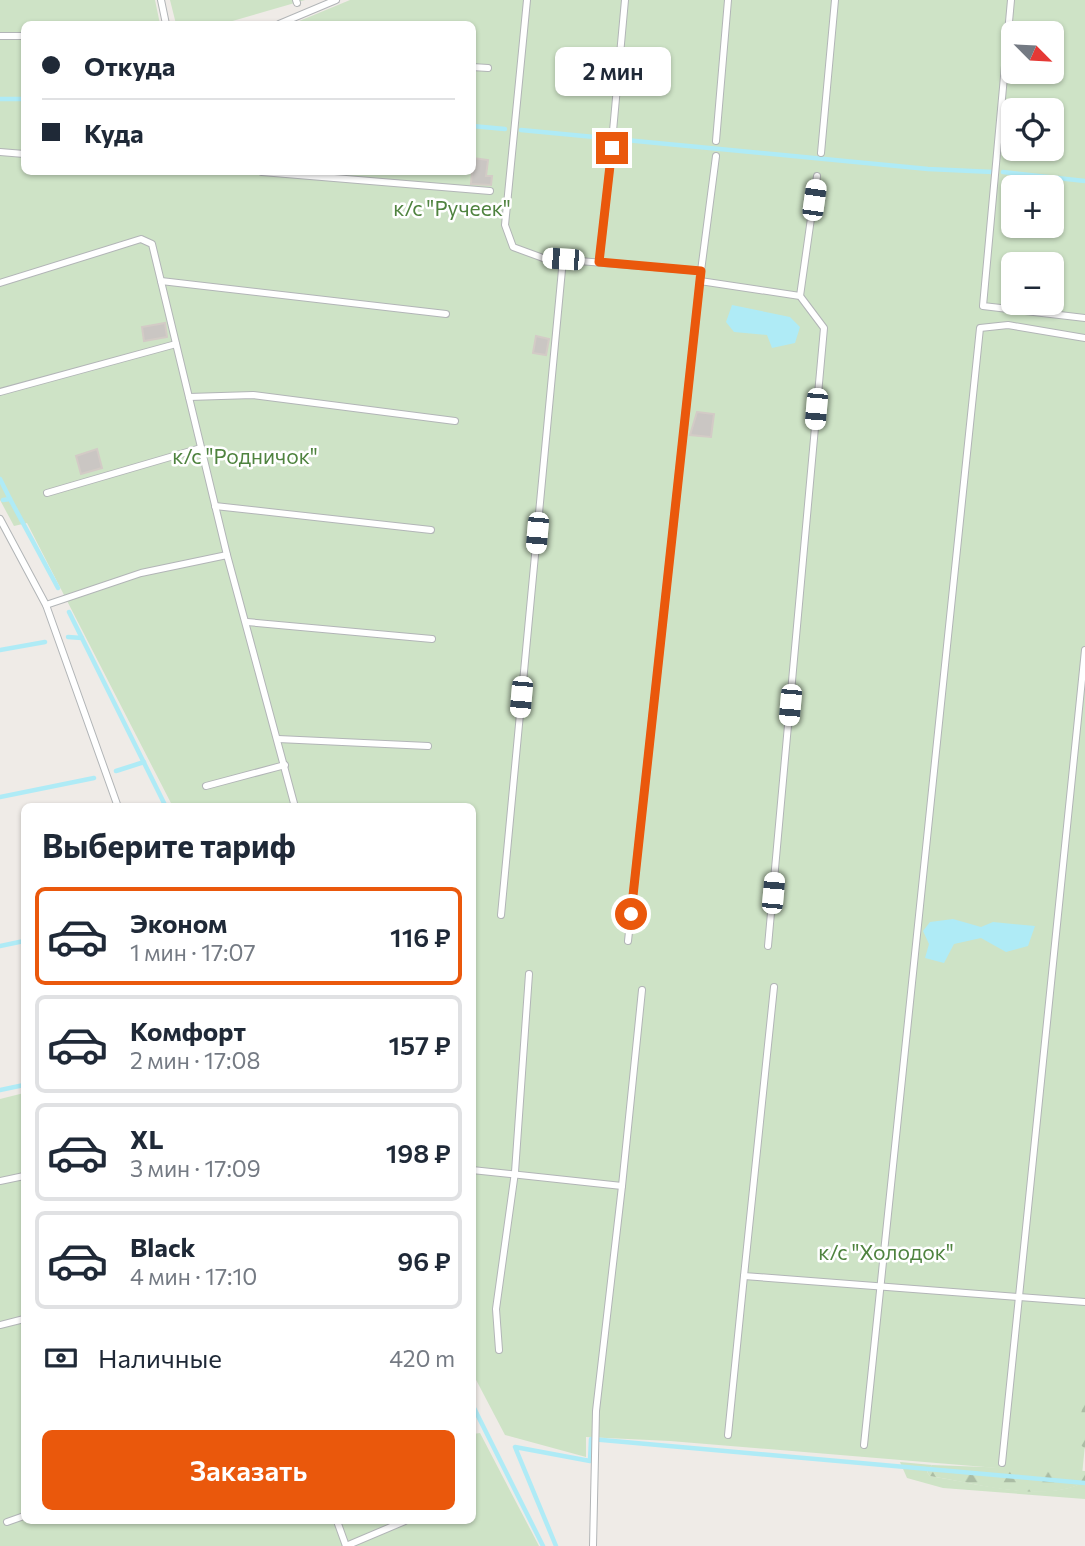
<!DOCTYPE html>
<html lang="ru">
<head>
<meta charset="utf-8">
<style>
  body { margin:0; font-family:Commissioner,sans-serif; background:#f6f6f7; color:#1f2937; height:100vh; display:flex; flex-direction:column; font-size:26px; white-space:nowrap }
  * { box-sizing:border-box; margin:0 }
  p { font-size:23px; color:#747a83 }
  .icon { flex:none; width:38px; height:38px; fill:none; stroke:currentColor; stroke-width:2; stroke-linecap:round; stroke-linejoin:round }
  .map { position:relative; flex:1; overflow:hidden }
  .sheet { position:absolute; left:21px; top:803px; width:455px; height:721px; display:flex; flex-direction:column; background:#fff; border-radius:10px; box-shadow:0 2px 5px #0004 }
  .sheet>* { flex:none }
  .hud { position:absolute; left:21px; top:21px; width:455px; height:154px; border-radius:10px; box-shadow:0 2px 5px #0004; display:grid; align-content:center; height:154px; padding:0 21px; background:#fff }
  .needle { width:46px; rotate:114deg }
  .fabs { position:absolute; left:1001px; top:21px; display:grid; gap:14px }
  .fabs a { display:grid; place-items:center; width:63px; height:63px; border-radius:10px; background:#fff; box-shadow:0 2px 5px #0004; font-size:35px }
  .end { position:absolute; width:32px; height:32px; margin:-16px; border:9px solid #ea580c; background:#fff; box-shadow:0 0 0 4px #fff }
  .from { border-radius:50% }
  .bubble { position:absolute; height:49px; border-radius:10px; background:#fff; box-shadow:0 2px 5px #0004; font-size:23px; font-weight:600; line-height:49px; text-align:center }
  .car { position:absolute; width:21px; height:42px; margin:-21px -10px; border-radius:9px; box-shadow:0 0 5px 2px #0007; background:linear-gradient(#fff 24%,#345 0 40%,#fff 0 76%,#345 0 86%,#fff 0) }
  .hud b { display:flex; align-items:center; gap:24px; height:66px; font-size:26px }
  .hud b+b { border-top:2px solid #e0e1e3 }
  .hud i { width:18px; height:18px; background:#1f2937 }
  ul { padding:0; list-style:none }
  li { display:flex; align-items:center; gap:21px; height:98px; margin:0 14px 10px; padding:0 7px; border:4px solid #e0e1e3; border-radius:10px }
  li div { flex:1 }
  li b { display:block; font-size:26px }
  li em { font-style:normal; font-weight:600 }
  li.on { border-color:#ea580c }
  li>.icon { width:63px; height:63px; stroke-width:1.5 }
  h2 { padding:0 21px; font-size:32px; line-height:84px }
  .pay { display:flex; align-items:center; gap:18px; height:77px; padding:0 21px; font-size:26px }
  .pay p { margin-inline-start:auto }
  .primary-button { display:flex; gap:14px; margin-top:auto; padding:14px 21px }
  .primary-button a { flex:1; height:80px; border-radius:10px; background:#ea580c; color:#fff; font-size:28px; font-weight:600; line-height:80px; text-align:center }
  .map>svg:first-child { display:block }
  .green { fill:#cee3c6; fill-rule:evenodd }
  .forest { fill:url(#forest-firs) }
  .water { fill:#afebf6 }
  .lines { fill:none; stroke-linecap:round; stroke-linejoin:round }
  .stream { stroke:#afebf6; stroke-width:4.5 }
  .building { fill:#cac6c3; stroke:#d3cbc6; stroke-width:2 }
  .lane-casing { stroke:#b2b5b7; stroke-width:8 }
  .lane { stroke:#fff; stroke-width:6 }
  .route { stroke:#ea580c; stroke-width:9 }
  .labels { text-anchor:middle; stroke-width:5; stroke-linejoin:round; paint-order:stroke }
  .park-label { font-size:21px; fill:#4f833f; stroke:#fff }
</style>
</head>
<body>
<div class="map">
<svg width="1085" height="1546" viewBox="0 0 1085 1546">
  <defs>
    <pattern id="forest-firs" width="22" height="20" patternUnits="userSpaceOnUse" patternTransform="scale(1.75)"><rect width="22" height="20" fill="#cee3c6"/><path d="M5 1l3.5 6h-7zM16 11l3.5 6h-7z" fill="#aabca4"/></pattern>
  </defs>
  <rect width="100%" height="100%" fill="#efebe7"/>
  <g class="green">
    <path d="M0,0H155L160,24H24V172H472V24H292L350,0H1085V1445L1082,1475L670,1441L586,1437V1457L505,1435L473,1374L472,807H173L27,523L14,526L0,500ZM1013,33H1052V72H1013ZM1013,110H1052V149H1013ZM1013,187H1052V226H1013ZM1013,264H1052V303H1013Z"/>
    <path d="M170,0H305L222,24H176Z"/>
    <path d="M24,1093V1521H472L473,1434L480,1433L539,1546H0V1099Z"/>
    <path d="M900,1462L932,1465L927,1472L930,1476C975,1483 1043,1503 1085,1482V1499L943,1488L907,1478Z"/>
  </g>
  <g class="forest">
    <path d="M1085,1381V1449L1078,1442Z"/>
    <path d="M932,1465L1085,1471V1482C1043,1504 975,1483 930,1476L927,1472Z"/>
  </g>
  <g class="water">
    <path d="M732,305L790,317L800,327L795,343L772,348L767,335L734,332L726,322Z"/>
    <path d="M953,919L981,927L993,922L1035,926L1028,946L1006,952L981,938L954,944L944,963L925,958L929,944L923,931L930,922Z"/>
  </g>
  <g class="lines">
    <g class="stream">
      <path d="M0,99H24"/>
      <path d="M472,126L505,129"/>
      <path d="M521,130L928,169L993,172"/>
      <path d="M1003,172L1085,181"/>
      <path d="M0,479L10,499"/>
      <path d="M3,500L10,499L58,588"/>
      <path d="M69,612L166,807"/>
      <path d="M68,637L82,638"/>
      <path d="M0,650L45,642"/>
      <path d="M116,771L144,762"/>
      <path d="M0,797L94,778"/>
      <path d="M0,946L24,941"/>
      <path d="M0,1090L24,1085"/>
      <path d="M472,1404L543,1546"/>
      <path d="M556,1546L515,1447L590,1461L591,1439L1085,1483"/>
    </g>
  </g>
  <g class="building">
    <path d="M473,158L488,160L486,176H492L491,185L471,184Z"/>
    <path d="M165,323L167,337L144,341L142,327Z"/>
    <path d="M536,336L549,339L546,355L533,353Z"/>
    <path d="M697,412L714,414L711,437L690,435Z"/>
    <path d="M97,449L102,468L81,474L76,456Z"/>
  </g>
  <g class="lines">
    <defs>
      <g id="lane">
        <path d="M161,0L166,24"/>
        <path d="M296,0L297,3"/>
        <path d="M527,0L505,225L513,247L543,258L701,271L716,156"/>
        <path d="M1011,0L983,306L1085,318"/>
        <path d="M279,24L336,0"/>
        <path d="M0,36H24"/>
        <path d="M472,67L488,68"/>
        <path d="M613,131L625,0"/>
        <path d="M716,141L728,0"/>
        <path d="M0,152L24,154"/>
        <path d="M821,153L835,0"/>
        <path d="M262,172L490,191"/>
        <path d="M599,262L612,148"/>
        <path d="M161,281L446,314"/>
        <path d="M700,281L800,296L824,328L768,946"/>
        <path d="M0,283L141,239L152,244L227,555"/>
        <path d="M800,296L817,176"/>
        <path d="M0,392L176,344"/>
        <path d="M189,397L253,395L455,421"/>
        <path d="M47,493L201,448"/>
        <path d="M215,506L431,530"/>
        <path d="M0,519L46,605L118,807"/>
        <path d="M46,605L141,573L227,555L295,807"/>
        <path d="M247,622L432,639"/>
        <path d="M278,739L428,746"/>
        <path d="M206,786L285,765"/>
        <path d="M501,915L563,259"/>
        <path d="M628,941L701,271"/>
        <path d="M774,987L744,1276L1085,1302"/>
        <path d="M472,1170L622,1186L596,1411L593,1546"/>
        <path d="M0,1181L24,1176"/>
        <path d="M622,1186L642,990"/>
        <path d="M0,1325L24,1319"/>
        <path d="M499,1350L496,1309L515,1172L529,974"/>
        <path d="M728,1435L744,1276"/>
        <path d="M864,1445L980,328L1008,325L1085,338"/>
        <path d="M1002,1463L1085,650"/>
        <path d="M337,1521L346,1546"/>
        <path d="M7,1522L24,1516"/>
        <path d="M346,1546L405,1521"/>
      </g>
    </defs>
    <use href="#lane" class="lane-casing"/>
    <use href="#lane" class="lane"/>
  </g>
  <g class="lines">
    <path class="route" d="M612,148L599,262L701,271L631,914"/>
  </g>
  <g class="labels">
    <g class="park-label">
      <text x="452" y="216">к/с "Ручеек"</text>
      <text x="245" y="464">к/с "Родничок"</text>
      <text x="886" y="1260">к/с "Холодок"</text>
    </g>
  </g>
</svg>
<div class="fabs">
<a><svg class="needle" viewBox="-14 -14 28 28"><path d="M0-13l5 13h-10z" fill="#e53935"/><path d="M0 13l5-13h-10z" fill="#747a83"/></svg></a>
<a><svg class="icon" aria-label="locate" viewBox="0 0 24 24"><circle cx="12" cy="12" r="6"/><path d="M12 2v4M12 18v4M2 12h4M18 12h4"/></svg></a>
<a>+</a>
<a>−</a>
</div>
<i class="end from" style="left:631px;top:914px"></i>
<i class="end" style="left:612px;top:148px"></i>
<div class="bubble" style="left:555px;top:47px;width:116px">2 мин</div>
<i class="car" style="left:814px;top:200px;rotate:8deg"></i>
<i class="car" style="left:563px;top:259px;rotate:274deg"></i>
<i class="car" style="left:816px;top:409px;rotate:185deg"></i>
<i class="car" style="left:537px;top:533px;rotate:185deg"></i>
<i class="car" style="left:521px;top:697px;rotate:185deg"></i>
<i class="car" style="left:790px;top:705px;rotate:185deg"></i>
<i class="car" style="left:773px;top:893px;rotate:5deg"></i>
<div class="hud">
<b><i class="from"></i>Откуда</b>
<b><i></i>Куда</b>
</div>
<section class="sheet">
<h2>Выберите тариф</h2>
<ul>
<li class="on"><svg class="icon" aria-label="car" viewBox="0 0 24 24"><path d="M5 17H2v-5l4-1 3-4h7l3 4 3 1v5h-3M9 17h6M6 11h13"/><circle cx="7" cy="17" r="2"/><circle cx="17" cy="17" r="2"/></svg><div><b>Эконом</b><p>1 мин · 17:07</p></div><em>116 ₽</em></li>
<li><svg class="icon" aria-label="car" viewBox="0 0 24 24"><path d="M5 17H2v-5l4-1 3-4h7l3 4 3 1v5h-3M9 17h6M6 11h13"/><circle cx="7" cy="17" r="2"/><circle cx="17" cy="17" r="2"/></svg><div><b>Комфорт</b><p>2 мин · 17:08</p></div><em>157 ₽</em></li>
<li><svg class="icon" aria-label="car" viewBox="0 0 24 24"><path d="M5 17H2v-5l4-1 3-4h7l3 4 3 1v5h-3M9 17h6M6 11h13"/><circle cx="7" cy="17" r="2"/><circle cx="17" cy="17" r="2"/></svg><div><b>XL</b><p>3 мин · 17:09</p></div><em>198 ₽</em></li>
<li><svg class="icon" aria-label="car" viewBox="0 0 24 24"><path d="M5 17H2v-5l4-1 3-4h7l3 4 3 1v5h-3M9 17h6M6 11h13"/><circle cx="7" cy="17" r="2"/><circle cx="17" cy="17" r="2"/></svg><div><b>Black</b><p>4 мин · 17:10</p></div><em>96 ₽</em></li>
</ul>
<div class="pay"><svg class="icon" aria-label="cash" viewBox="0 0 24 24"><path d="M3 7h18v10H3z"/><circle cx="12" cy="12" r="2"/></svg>Наличные<p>420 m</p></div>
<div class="primary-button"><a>Заказать</a></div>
</section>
</div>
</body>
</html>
